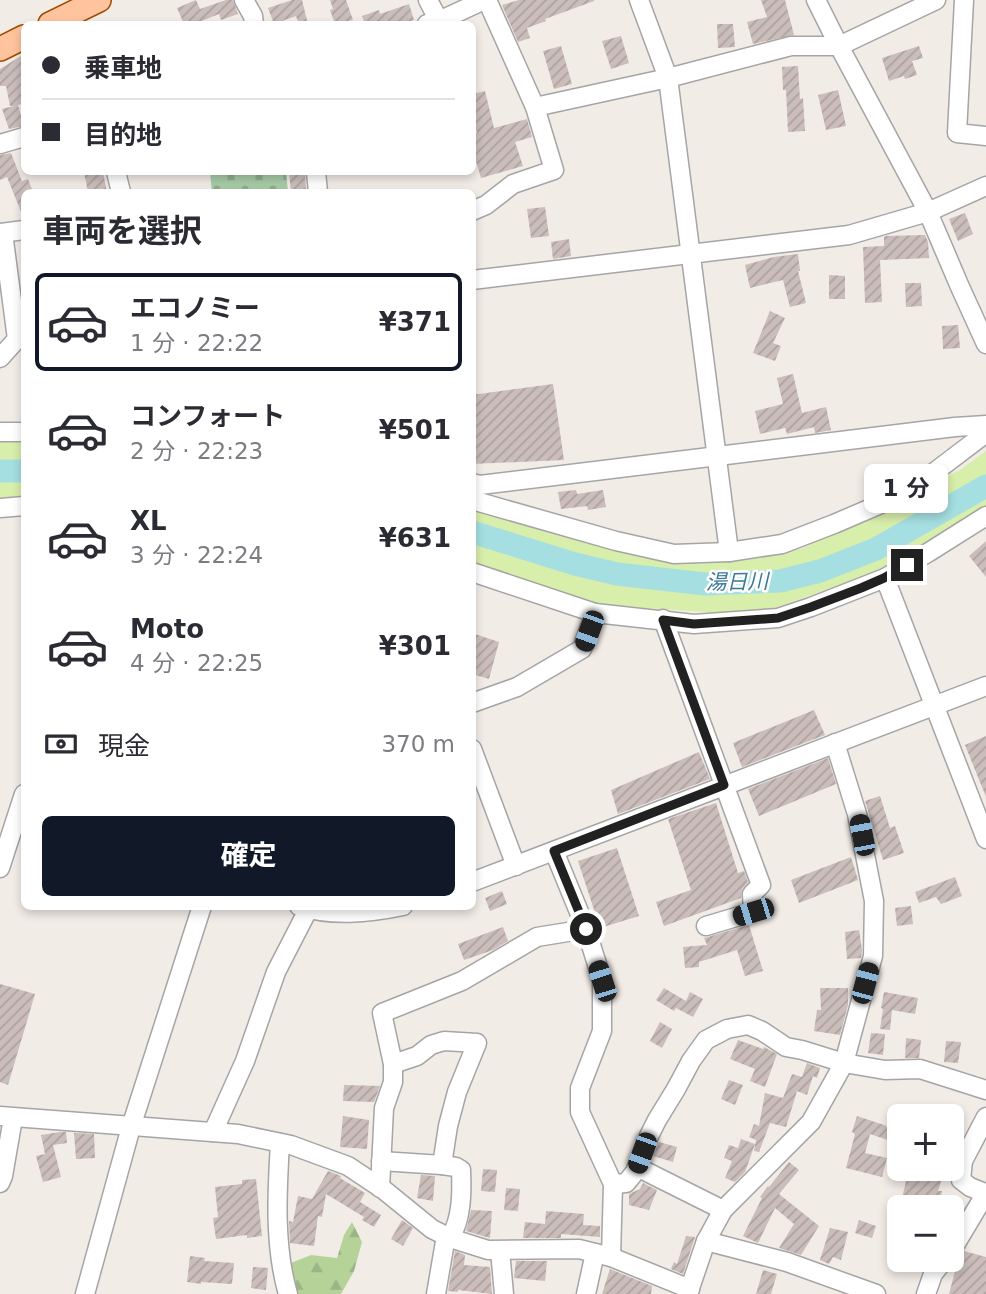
<!DOCTYPE html>
<html lang="ja">
<head>
<meta charset="utf-8">
<style>
  body { margin:0; font-family:"DejaVu Sans","Noto Sans JP",sans-serif; background:#f2f2f3; color:#2b2b33; height:100vh; display:flex; flex-direction:column; font-size:26px; white-space:nowrap }
  * { box-sizing:border-box; margin:0 }
  p { font-size:23px; color:#7c7c81 }
  .icon { flex:none; width:38px; height:38px; fill:none; stroke:currentColor; stroke-width:2; stroke-linecap:round; stroke-linejoin:round }
  .map { position:relative; flex:1; overflow:hidden }
  .drawer { position:absolute; left:21px; top:189px; width:455px; height:721px; display:flex; flex-direction:column; background:#fff; border-radius:10px; box-shadow:0 4px 10px #0003 }
  .drawer>* { flex:none }
  .guide { position:absolute; left:21px; top:21px; width:455px; height:154px; border-radius:10px; box-shadow:0 4px 10px #0003; display:grid; align-content:center; height:154px; padding:0 21px; background:#fff }
  .fabs { position:absolute; left:887px; top:1104px; display:grid; gap:14px }
  .fabs a { display:grid; place-items:center; width:77px; height:77px; border-radius:10px; background:#fff; box-shadow:0 4px 10px #0003; font-size:35px }
  .end { position:absolute; width:32px; height:32px; margin:-16px; border:9px solid #212121; background:#fff; box-shadow:0 0 0 4px #fff }
  .from { border-radius:50% }
  .bubble { position:absolute; height:49px; border-radius:10px; background:#fff; box-shadow:0 4px 10px #0003; font-size:23px; font-weight:700; line-height:49px; text-align:center }
  .car { position:absolute; width:21px; height:42px; margin:-21px -10px; border-radius:9px; box-shadow:0 0 5px 2px #0007; background:linear-gradient(#222 24%,#8ab4d8 0 40%,#222 0 76%,#8ab4d8 0 86%,#222 0) }
  .guide b { display:flex; align-items:center; gap:24px; height:66px; font-size:26px }
  .guide b+b { border-top:2px solid #e1e1e2 }
  .guide i { width:18px; height:18px; background:#2b2b33 }
  ul { padding:0; list-style:none }
  li { display:flex; align-items:center; gap:21px; height:98px; margin:0 14px 10px; padding:0 7px; border:4px solid transparent; border-radius:10px }
  li div { flex:1 }
  li b { display:block; font-size:26px }
  li em { font-style:normal; font-weight:700 }
  li.active { border-color:#111827 }
  li>.icon { width:63px; height:63px; stroke-width:1.5 }
  h2 { padding:0 21px; font-size:32px; line-height:84px }
  .pay { display:flex; align-items:center; gap:18px; height:77px; padding:0 21px; font-size:26px }
  .pay p { margin-inline-start:auto }
  .action { display:flex; gap:14px; margin-top:auto; padding:14px 21px }
  .action a { flex:1; height:80px; border-radius:10px; background:#111827; color:#fff; font-size:28px; font-weight:700; line-height:80px; text-align:center }
  .map>svg:first-child { display:block }
  .grass { fill:#d8eeab }
  .forest { fill:url(#forest-firs) }
  .cemetery { fill:url(#cemetery-stones) }
  .lines { fill:none; stroke-linecap:round; stroke-linejoin:round }
  .river { stroke:#a5dfe1; stroke-width:23 }
  .building { fill:url(#building-hatch) }
  .minor-casing { stroke:#a5a5a5; stroke-width:21 }
  .major-casing { stroke:#9d4c00; stroke-width:26 }
  .minor { stroke:#fff; stroke-width:18 }
  .major { stroke:#ffc49e; stroke-width:23 }
  .route { stroke:#212121; stroke-width:9 }
  .labels { text-anchor:middle; stroke-width:5; stroke-linejoin:round; paint-order:stroke }
  .water-label { font-size:21px; font-style:italic; fill:#3b7996; stroke:#fff }
</style>
</head>
<body>
<div class="map">
<svg width="986" height="1294" viewBox="0 0 986 1294">
  <defs>
    <pattern id="forest-firs" width="22" height="20" patternUnits="userSpaceOnUse" patternTransform="scale(1.75)"><rect width="22" height="20" fill="#b5d399"/><path d="M5 1l3.5 6h-7zM16 11l3.5 6h-7z" fill="#9bb584"/></pattern>
    <pattern id="cemetery-stones" width="16" height="16" patternUnits="userSpaceOnUse" patternTransform="scale(1.75)"><rect width="16" height="16" fill="#a8cca7"/><path d="M2 7V4a2 2 0 0 1 4 0v3zM10 15v-3a2 2 0 0 1 4 0v3z" fill="#90af8f"/></pattern>
    <pattern id="building-hatch" width="6" height="6" patternUnits="userSpaceOnUse" patternTransform="scale(1.75)"><rect width="6" height="6" fill="#cabdba"/><path d="M-1 1l2-2M0 6l6-6M5 7l2-2" fill="none" stroke="#ada2a0"/></pattern>
  </defs>
  <rect width="100%" height="100%" fill="#f2ece7"/>
  <g class="grass">
    <path d="M0,440L24,441V504L0,505Z"/>
    <path d="M986,451V509L869,575L754,615L595,605L473,570L472,499L699,564L801,549L960,470Z"/>
  </g>
  <path class="forest" d="M352,1222L362,1242L354,1271L341,1294H294L290,1288L291,1263L311,1255L337,1258L344,1235Z"/>
  <path class="cemetery" d="M210,172H286L288,192H212Z"/>
  <g class="lines">
    <g class="river">
      <path d="M0,471H24"/>
      <path d="M472,532L575,564L617,574L705,584L780,581L820,571L876,549L986,486"/>
    </g>
  </g>
  <g class="building">
    <path d="M196,0L200,9L226,0H233L238,14L221,20L219,14L194,24H184L177,8Z"/>
    <path d="M292,0H302L308,24H299L296,16L274,24L268,8Z"/>
    <path d="M330,0H346L353,20L335,24L330,10L333,9Z"/>
    <path d="M519,0H594V1L545,19L546,21L527,28L530,38L518,42L502,5Z"/>
    <path d="M761,0H785L794,35L753,44L747,22L767,17Z"/>
    <path d="M409,4L414,20L402,24H365L362,16L379,10L380,14Z"/>
    <path d="M717,24H733L735,47L718,48Z"/>
    <path d="M621,36L629,63L611,69L602,41Z"/>
    <path d="M561,46L572,84L554,89L543,51Z"/>
    <path d="M919,46L923,58L912,61L917,75L905,79L904,76L889,81L882,58Z"/>
    <path d="M24,54V84H21L24,103L18,105L24,126L9,129L2,109L14,106H10L6,86H0V69Z"/>
    <path d="M798,66L800,99L803,98L805,131L788,132L786,90H783L782,67Z"/>
    <path d="M838,90L846,126L826,130L818,95Z"/>
    <path d="M485,91L494,128L527,119L532,137L515,142L523,166L481,178L472,148V135L477,133L472,115V94Z"/>
    <path d="M11,153L22,181L28,179L33,192H24V219L7,177L0,180V155Z"/>
    <path d="M84,172H103L107,192H88Z"/>
    <path d="M289,172H305L306,191L291,192Z"/>
    <path d="M545,207L549,236L531,238L527,209Z"/>
    <path d="M965,213L973,234L958,241L949,219Z"/>
    <path d="M925,235L928,242L929,258L880,260L882,302L865,303L863,247L884,246V237L886,236Z"/>
    <path d="M569,239L571,256L553,259L551,242Z"/>
    <path d="M798,254L800,271H798L806,303L790,307L783,280L750,288L745,265L774,257Z"/>
    <path d="M829,275L845,276V299H829Z"/>
    <path d="M905,283H921L922,306L906,307Z"/>
    <path d="M770,311L785,318L773,343L781,346L775,361L753,353Z"/>
    <path d="M958,325L960,348L943,349L942,326Z"/>
    <path d="M793,374L802,413L826,407L831,430L815,433L814,427L787,434L785,428L760,434L755,411L783,404L777,378Z"/>
    <path d="M553,384L564,460L472,464V395Z"/>
    <path d="M576,490L577,494L603,490L606,507L588,510L587,506L561,509L558,492Z"/>
    <path d="M986,541V577L969,556Z"/>
    <path d="M472,633L499,642L489,679L472,674Z"/>
    <path d="M814,710L825,735L742,767L733,743Z"/>
    <path d="M986,736V797L965,745Z"/>
    <path d="M699,752L710,779L618,814L611,790Z"/>
    <path d="M828,758L836,784L759,816L748,789Z"/>
    <path d="M880,796L890,828L895,826L904,853L883,860L865,801Z"/>
    <path d="M716,803L738,873L744,871L748,882L742,889L741,898L664,926L656,902L691,890L668,819Z"/>
    <path d="M617,848L639,916L600,928L578,861Z"/>
    <path d="M851,857L858,880L799,903L791,880Z"/>
    <path d="M955,877L962,896L941,904L936,897L919,903L915,892Z"/>
    <path d="M502,891L507,904L490,911L485,898Z"/>
    <path d="M911,906L913,924L897,926L895,908Z"/>
    <path d="M749,925L763,971L745,976L737,950L699,962V967L685,968L683,947L707,945L704,938Z"/>
    <path d="M503,927L508,941L493,950L464,960L458,944Z"/>
    <path d="M859,930L862,950L861,958L847,959L845,932Z"/>
    <path d="M0,984L35,994L8,1085L0,1082Z"/>
    <path d="M664,988L686,1001L690,992L703,999L693,1017L676,1008L674,1011L656,1000Z"/>
    <path d="M820,988H848V1005L840,1035L814,1031L817,1010H821Z"/>
    <path d="M884,992L918,998L915,1014L892,1010L890,1030L880,1029L883,1009L881,1008Z"/>
    <path d="M660,1022L672,1029L662,1048L650,1041Z"/>
    <path d="M871,1033L885,1034L883,1055L868,1053Z"/>
    <path d="M906,1038L921,1040L919,1058H905Z"/>
    <path d="M738,1040L763,1049L764,1047L777,1054L765,1087L750,1081L755,1069L730,1059Z"/>
    <path d="M946,1041L961,1042L958,1063L944,1062Z"/>
    <path d="M807,1063L820,1068L817,1078L813,1076L807,1095L797,1091L786,1127L770,1123L759,1152L754,1151L756,1140L749,1137L754,1124L759,1126L765,1093L783,1098L792,1074L802,1077Z"/>
    <path d="M729,1080L743,1085L735,1105L721,1099Z"/>
    <path d="M344,1085L380,1086L374,1102L343,1101Z"/>
    <path d="M343,1116L369,1120L367,1149L340,1147Z"/>
    <path d="M857,1116L887,1126L886,1127L900,1130V1144L870,1134L865,1153L887,1158L882,1177L846,1168L855,1134L852,1132Z"/>
    <path d="M60,1132H66L67,1143L53,1145L61,1177L43,1182L36,1156L45,1154L41,1135Z"/>
    <path d="M74,1133L94,1134L95,1158L76,1159Z"/>
    <path d="M741,1139L755,1144L745,1172L735,1182L725,1178L732,1161L724,1158L729,1145L738,1148Z"/>
    <path d="M659,1142L677,1147L673,1162L653,1156Z"/>
    <path d="M789,1162L799,1170L779,1194L819,1226L801,1255L779,1248L794,1224L775,1208L758,1243L743,1236L762,1198L760,1197L768,1186L769,1187Z"/>
    <path d="M483,1169L497,1170L495,1192L481,1191Z"/>
    <path d="M927,1169L944,1173L938,1191H942L939,1205L902,1198L908,1173L924,1177Z"/>
    <path d="M328,1171L341,1176L340,1178L365,1193L360,1202L381,1215L374,1227L362,1220L364,1217L326,1194L322,1217L318,1216L314,1246L290,1243L289,1221L293,1222L298,1196L312,1199Z"/>
    <path d="M421,1175L435,1176L433,1201L417,1198Z"/>
    <path d="M256,1179L262,1236L247,1238V1235L216,1239L213,1218L218,1217L215,1187L242,1184V1180Z"/>
    <path d="M643,1183L657,1190L649,1210L629,1205V1194L640,1189Z"/>
    <path d="M506,1188L520,1189L518,1211L504,1210Z"/>
    <path d="M471,1210L492,1211L490,1238L466,1231Z"/>
    <path d="M546,1211L584,1214L583,1225L600,1226V1237L561,1234V1238H523L525,1222L545,1224Z"/>
    <path d="M402,1220L413,1228L403,1246L391,1239Z"/>
    <path d="M859,1220L876,1226L872,1238L855,1233Z"/>
    <path d="M830,1228L848,1232L841,1260L833,1257L829,1264L820,1260Z"/>
    <path d="M686,1236L695,1237L683,1274L671,1269L674,1262L677,1264Z"/>
    <path d="M455,1251L465,1255L464,1265L490,1267L492,1294L458,1290V1292L448,1291Z"/>
    <path d="M964,1251L986,1257V1294H949L958,1260Z"/>
    <path d="M190,1256L205,1258L204,1261L234,1263L232,1284L201,1282V1284L187,1282Z"/>
    <path d="M516,1261H547L545,1281L514,1278Z"/>
    <path d="M253,1267L268,1268L266,1290L251,1288Z"/>
    <path d="M610,1269L652,1286L651,1294H602Z"/>
    <path d="M763,1270L777,1274L771,1294H756Z"/>
  </g>
  <g class="lines">
    <defs>
      <g id="minor">
        <path d="M244,0L253,16L254,24"/>
        <path d="M428,0L439,21"/>
        <path d="M487,0L535,107"/>
        <path d="M639,0L668,78L729,552"/>
        <path d="M816,0L839,46L928,212L960,287L986,344"/>
        <path d="M964,0L957,133L986,136"/>
        <path d="M427,24L439,21L484,0"/>
        <path d="M0,144L24,137"/>
        <path d="M116,172L121,192"/>
        <path d="M316,172L318,192"/>
        <path d="M472,211L486,205L513,184L554,170L535,107L668,78L791,46H839L936,0"/>
        <path d="M0,233L24,230"/>
        <path d="M3,233L17,339"/>
        <path d="M472,280L849,235L928,212L986,186"/>
        <path d="M0,358L17,339L24,338"/>
        <path d="M0,432H24"/>
        <path d="M472,483L480,485L955,427L986,425"/>
        <path d="M472,500L616,541L674,554L729,552L782,544L834,524L883,503L920,483L986,433"/>
        <path d="M0,508L24,506"/>
        <path d="M472,572L595,613L694,624L778,618L811,607L885,578L929,552L986,516"/>
        <path d="M885,578L986,839"/>
        <path d="M663,619L761,885L752,894L753,912L706,926"/>
        <path d="M472,703L517,687L582,649L595,613"/>
        <path d="M472,749L516,866"/>
        <path d="M554,851L586,929L602,980V1031L580,1088V1112L613,1184L611,1257"/>
        <path d="M0,868L24,794"/>
        <path d="M472,882L986,686"/>
        <path d="M299,906C332,917 369,913 403,906"/>
        <path d="M0,1116L238,1134L291,1145L348,1166L384,1190L432,1229L450,1238L488,1250L579,1249L611,1257L690,1289"/>
        <path d="M213,1132L245,1061L276,972L310,906"/>
        <path d="M280,1143C277,1193 274,1246 288,1294"/>
        <path d="M381,1161L442,1165L448,1126L457,1092L477,1043L444,1041L431,1045L417,1056L393,1064"/>
        <path d="M442,1165L456,1167L461,1170C462,1192 462,1219 450,1238"/>
        <path d="M637,1167L648,1138L657,1120L676,1089L691,1061L706,1040L727,1029L748,1025L762,1031L786,1047L802,1050L844,1063L885,1070L920,1069L986,1090"/>
        <path d="M0,1183L3,1176L13,1118"/>
        <path d="M613,1184L626,1183L635,1172L637,1167L723,1210"/>
        <path d="M380,1188L384,1108L393,1082V1064L382,1013L462,981L537,937L586,929"/>
        <path d="M985,1193L970,1187L961,1180L963,1161L986,1117"/>
        <path d="M706,1241L787,1262L876,1294"/>
        <path d="M952,1250L986,1193"/>
        <path d="M500,1251L504,1294"/>
        <path d="M85,1294L131,1127L202,906"/>
        <path d="M436,1294L446,1236"/>
        <path d="M586,1294L595,1253"/>
        <path d="M688,1294L706,1241L723,1210L811,1122L844,1063L873,956L874,901L857,814L835,743"/>
        <path d="M926,1294L933,1274L944,1260"/>
      </g>
      <g id="major">
        <path d="M50,24L99,0"/>
        <path d="M0,49L24,37"/>
      </g>
    </defs>
    <use href="#minor" class="minor-casing"/>
    <use href="#major" class="major-casing"/>
    <use href="#minor" class="minor"/>
    <use href="#major" class="major"/>
  </g>
  <g class="lines">
    <path class="route" d="M586,929L554,851L724,785L663,620L694,624L778,618L811,607L861,588L884,578L907,565"/>
  </g>
  <g class="labels">
    <g class="water-label">
      <text transform="translate(737 582) rotate(-1)" y="7">湯日川</text>
    </g>
  </g>
</svg>
<div class="fabs">
<a>+</a>
<a>−</a>
</div>
<i class="end from" style="left:586px;top:929px"></i>
<i class="end" style="left:907px;top:565px"></i>
<div class="bubble" style="left:864px;top:464px;width:84px">1 分</div>
<i class="car" style="left:589px;top:631px;rotate:200deg"></i>
<i class="car" style="left:862px;top:835px;rotate:349deg"></i>
<i class="car" style="left:753px;top:912px;rotate:253deg"></i>
<i class="car" style="left:602px;top:981px;rotate:342deg"></i>
<i class="car" style="left:865px;top:983px;rotate:15deg"></i>
<i class="car" style="left:642px;top:1153px;rotate:200deg"></i>
<div class="guide">
<b><i class="from"></i>乗車地</b>
<b><i></i>目的地</b>
</div>
<section class="drawer">
<h2>車両を選択</h2>
<ul>
<li class="active"><svg class="icon" aria-label="car" viewBox="0 0 24 24"><path d="M5 17H2v-5l4-1 3-4h7l3 4 3 1v5h-3M9 17h6M6 11h13"/><circle cx="7" cy="17" r="2"/><circle cx="17" cy="17" r="2"/></svg><div><b>エコノミー</b><p>1 分 · 22:22</p></div><em>¥371</em></li>
<li><svg class="icon" aria-label="car" viewBox="0 0 24 24"><path d="M5 17H2v-5l4-1 3-4h7l3 4 3 1v5h-3M9 17h6M6 11h13"/><circle cx="7" cy="17" r="2"/><circle cx="17" cy="17" r="2"/></svg><div><b>コンフォート</b><p>2 分 · 22:23</p></div><em>¥501</em></li>
<li><svg class="icon" aria-label="car" viewBox="0 0 24 24"><path d="M5 17H2v-5l4-1 3-4h7l3 4 3 1v5h-3M9 17h6M6 11h13"/><circle cx="7" cy="17" r="2"/><circle cx="17" cy="17" r="2"/></svg><div><b>XL</b><p>3 分 · 22:24</p></div><em>¥631</em></li>
<li><svg class="icon" aria-label="car" viewBox="0 0 24 24"><path d="M5 17H2v-5l4-1 3-4h7l3 4 3 1v5h-3M9 17h6M6 11h13"/><circle cx="7" cy="17" r="2"/><circle cx="17" cy="17" r="2"/></svg><div><b>Moto</b><p>4 分 · 22:25</p></div><em>¥301</em></li>
</ul>
<div class="pay"><svg class="icon" aria-label="cash" viewBox="0 0 24 24"><path d="M3 7h18v10H3z"/><circle cx="12" cy="12" r="2"/></svg>現金<p>370 m</p></div>
<div class="action"><a>確定</a></div>
</section>
</div>
</body>
</html>
